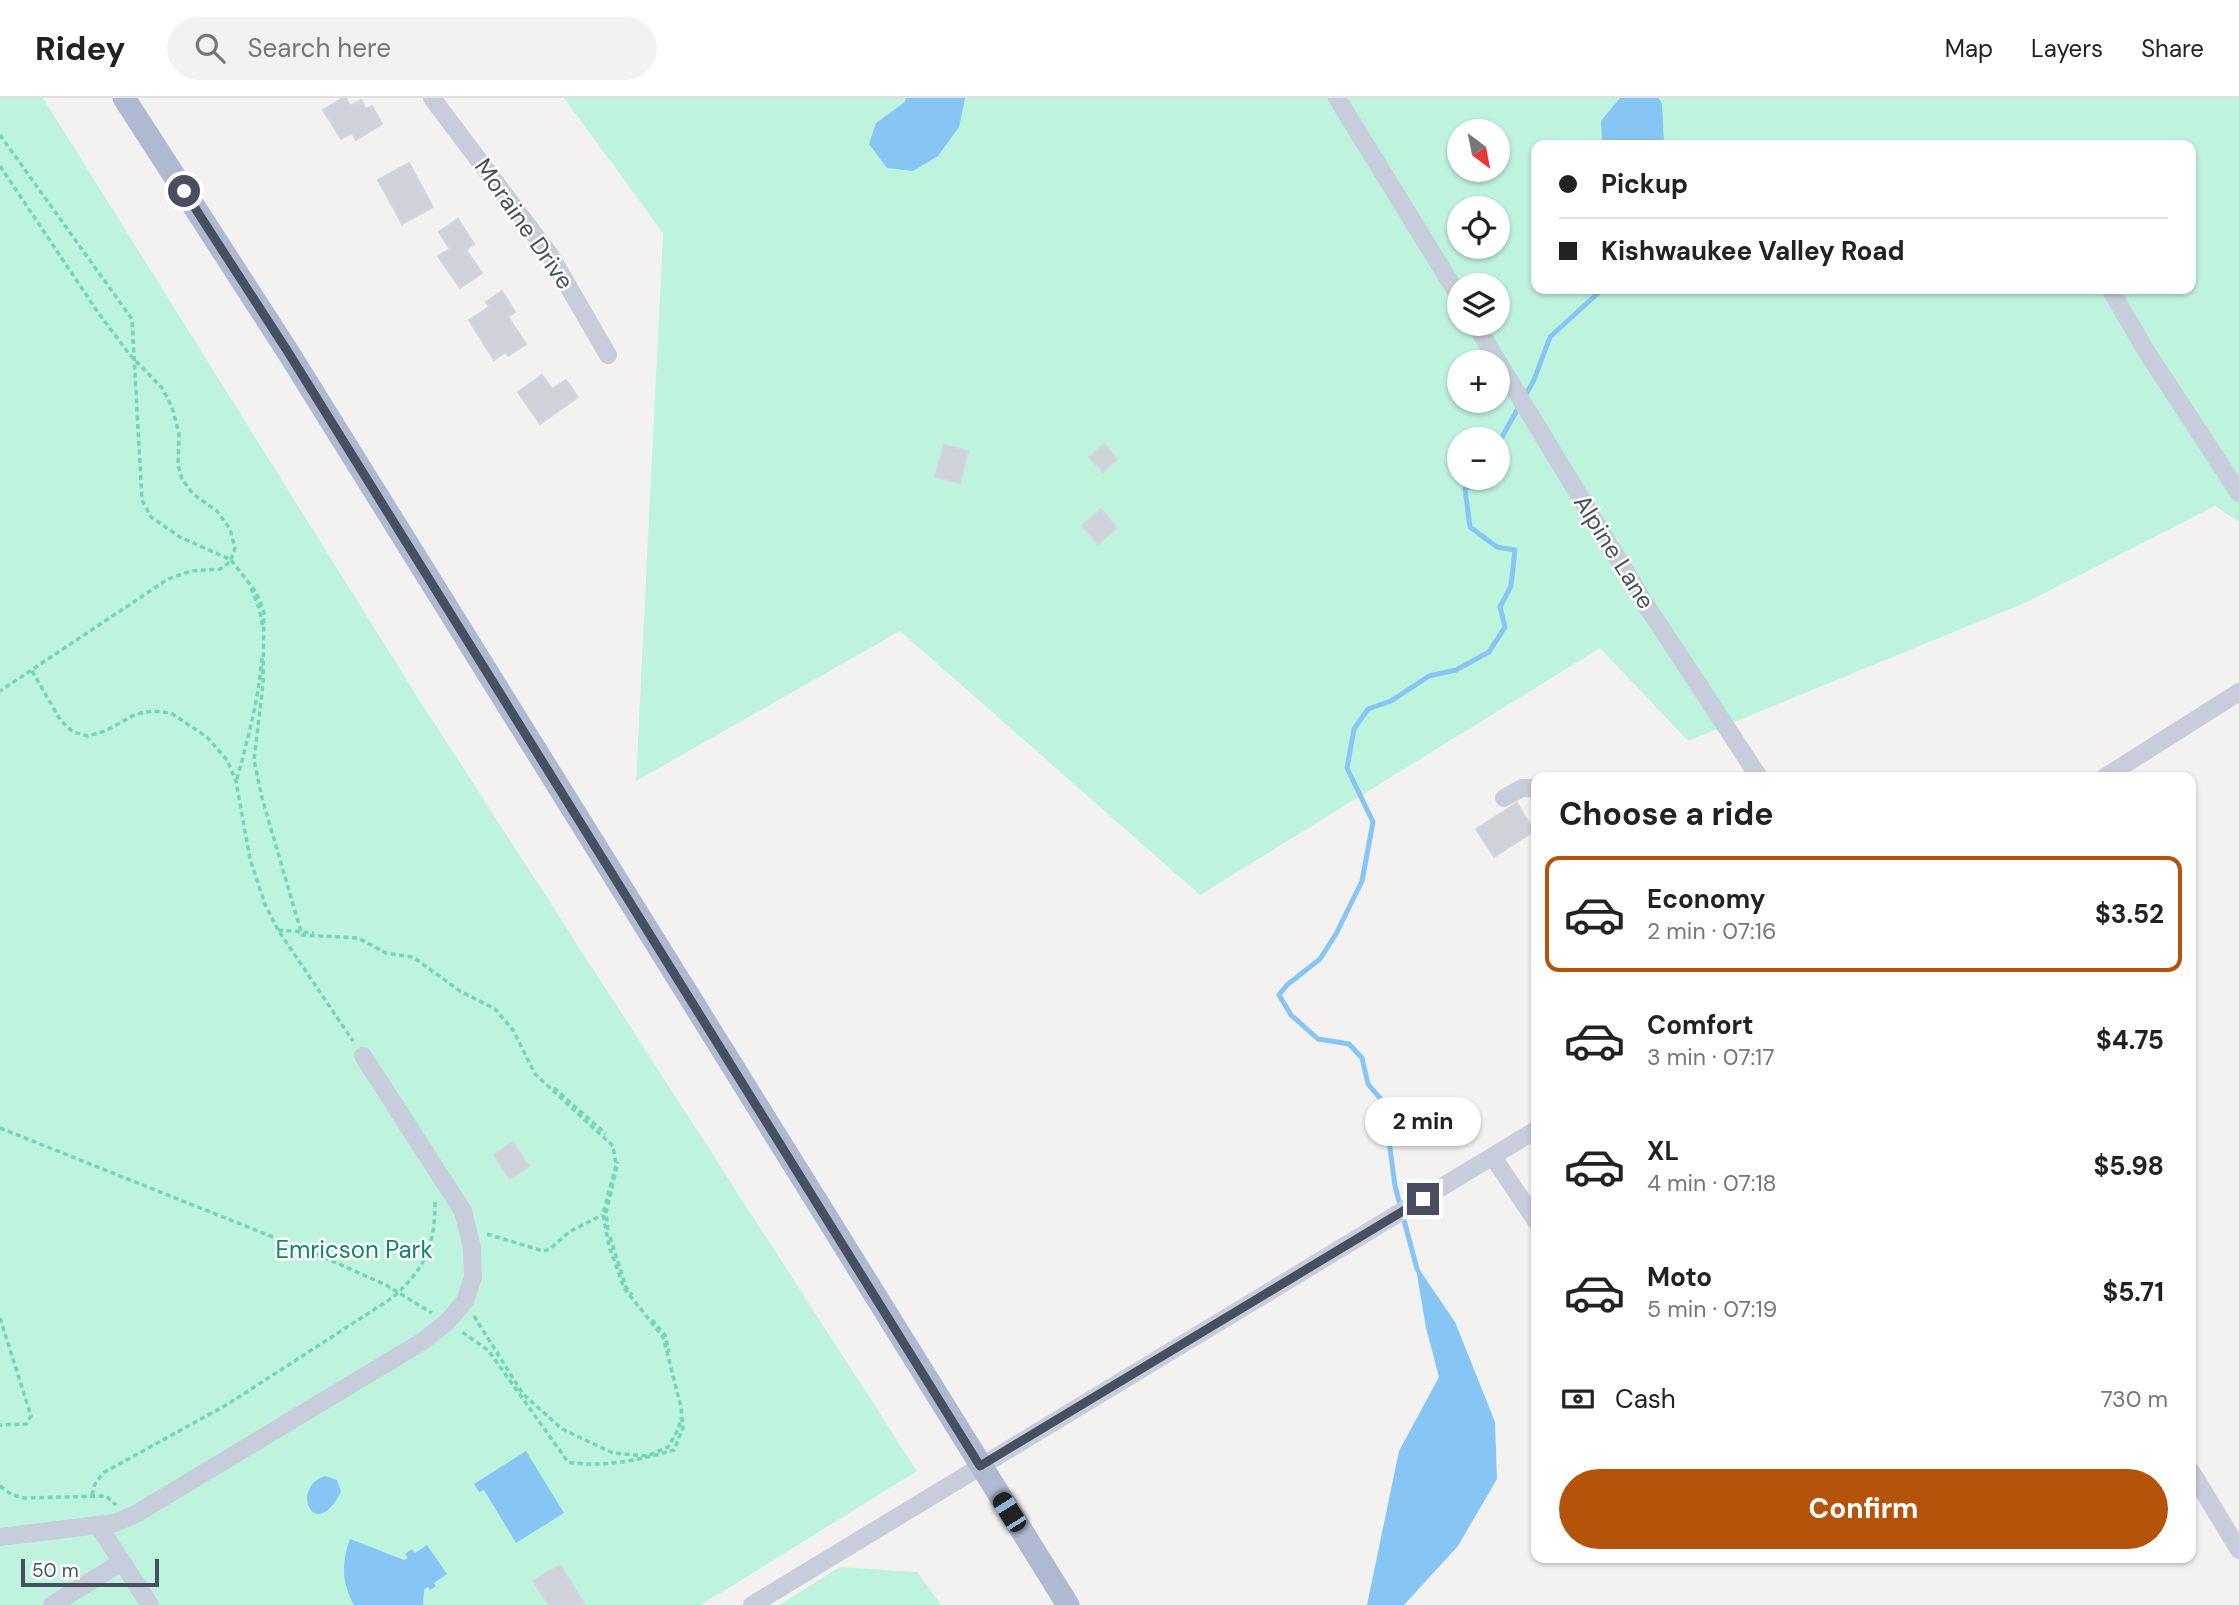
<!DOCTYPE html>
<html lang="en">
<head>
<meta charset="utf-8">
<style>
  body { margin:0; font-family:"DM Sans",sans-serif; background:#f2f2f2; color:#222; height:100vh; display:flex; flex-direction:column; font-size:26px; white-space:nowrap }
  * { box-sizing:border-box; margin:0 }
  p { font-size:23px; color:#767676 }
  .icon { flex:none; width:38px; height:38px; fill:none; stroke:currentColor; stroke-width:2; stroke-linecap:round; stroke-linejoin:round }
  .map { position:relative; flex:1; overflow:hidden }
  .side { position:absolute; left:1531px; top:674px; width:665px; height:791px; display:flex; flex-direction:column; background:#fff; border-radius:14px; box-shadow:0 2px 5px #0004 }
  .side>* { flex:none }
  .top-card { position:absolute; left:1531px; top:42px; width:665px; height:154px; border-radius:14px; box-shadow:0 2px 5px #0004; display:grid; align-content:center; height:154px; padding:0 28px; background:#fff }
  .needle { width:46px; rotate:148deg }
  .fabs { position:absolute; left:1447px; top:21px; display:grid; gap:14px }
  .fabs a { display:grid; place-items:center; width:63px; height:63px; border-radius:50%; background:#fff; box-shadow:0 2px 5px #0004; font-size:35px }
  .scale { position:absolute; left:21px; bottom:18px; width:138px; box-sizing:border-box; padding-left:7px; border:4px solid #474f61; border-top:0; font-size:19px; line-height:24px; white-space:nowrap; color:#474f61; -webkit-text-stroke:5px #fff; paint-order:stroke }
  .end { position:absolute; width:32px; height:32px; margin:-16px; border:9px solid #474f61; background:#fff; box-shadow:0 0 0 4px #fff }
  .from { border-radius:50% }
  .bubble { position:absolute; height:49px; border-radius:24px; background:#fff; box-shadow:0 2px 5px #0004; font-size:23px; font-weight:700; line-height:49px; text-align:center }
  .car { position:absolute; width:21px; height:42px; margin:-21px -10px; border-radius:9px; box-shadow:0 0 5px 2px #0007; background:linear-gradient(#222 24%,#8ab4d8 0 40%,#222 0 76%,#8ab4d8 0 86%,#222 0) }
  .top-card b { display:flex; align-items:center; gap:24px; height:66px; font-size:26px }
  .top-card b+b { border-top:2px solid #e0e0e0 }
  .top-card i { width:18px; height:18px; background:#222 }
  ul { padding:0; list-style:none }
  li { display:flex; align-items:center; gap:21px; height:116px; margin:0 14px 10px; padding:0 14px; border:4px solid transparent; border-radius:14px }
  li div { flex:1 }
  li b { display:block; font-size:26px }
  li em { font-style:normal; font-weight:700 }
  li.on { border-color:#b45309 }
  li>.icon { width:63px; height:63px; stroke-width:1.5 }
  h2 { padding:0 28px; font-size:32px; line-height:84px }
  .pay { display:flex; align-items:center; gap:18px; height:77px; padding:0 28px; font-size:26px }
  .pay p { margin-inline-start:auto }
  .cta { display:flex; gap:14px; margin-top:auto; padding:14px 28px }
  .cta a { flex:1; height:80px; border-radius:42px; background:#b45309; color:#fff; font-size:28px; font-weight:700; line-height:80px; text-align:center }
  header { display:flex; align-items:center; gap:42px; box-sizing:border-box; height:98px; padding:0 35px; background:#fff; border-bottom:2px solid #e0e0e0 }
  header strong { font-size:33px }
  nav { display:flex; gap:38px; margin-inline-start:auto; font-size:24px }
  .search { width:490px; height:63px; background:#f2f2f2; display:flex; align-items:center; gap:18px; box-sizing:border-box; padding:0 24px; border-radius:38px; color:#767676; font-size:26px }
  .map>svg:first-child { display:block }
  .green { fill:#bef4de; fill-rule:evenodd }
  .water { fill:#87c6f4 }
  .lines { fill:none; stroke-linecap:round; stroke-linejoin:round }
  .stream { stroke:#87c6f4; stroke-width:5 }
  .building { fill:#d0d2d9; stroke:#d5d6dd; stroke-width:2 }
  .path { stroke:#72d6ba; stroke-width:3.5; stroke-dasharray:5 3.5; stroke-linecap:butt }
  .minor { stroke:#c7cdda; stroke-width:18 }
  .major { stroke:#afb9d2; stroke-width:23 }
  .route { stroke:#474f61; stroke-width:9 }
  .labels { text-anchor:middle; stroke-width:5; stroke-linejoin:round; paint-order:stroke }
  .street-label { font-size:24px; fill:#474f61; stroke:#fff }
  .park-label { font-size:24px; fill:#0f8664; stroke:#fff }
</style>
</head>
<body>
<header>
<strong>Ridey</strong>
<div class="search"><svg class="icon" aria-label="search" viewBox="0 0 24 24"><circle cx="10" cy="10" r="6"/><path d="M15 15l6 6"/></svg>Search here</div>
<nav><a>Map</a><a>Layers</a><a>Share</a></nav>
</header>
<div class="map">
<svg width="2239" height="1507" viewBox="0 0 2239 1507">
  <rect width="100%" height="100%" fill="#f4f2f1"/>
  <g class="green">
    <path d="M0,0H43L413,592L917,1373L701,1507H0Z"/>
    <path d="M564,0H2239V424L2215,408L2027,504L1688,643L1600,550L1200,797L900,533L636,683L663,135ZM1460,33H1498V72H1460ZM1536,47H2191V191H1536ZM1460,110H1498V149H1460ZM1460,187H1498V226H1460ZM1460,264H1498V303H1460ZM1460,341H1498V380H1460Z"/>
    <path d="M840,1469L918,1474L941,1507H779Z"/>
  </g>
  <g class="water">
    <path d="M906,0H965L959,29L938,58L913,73L887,70L869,46L876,25L905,4Z"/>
    <path d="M1620,0H1658L1662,5L1664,47H1599L1602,43L1601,23Z"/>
    <path d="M1415,1165L1455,1224L1495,1324L1497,1381L1458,1448L1404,1507H1367L1399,1353L1439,1279L1426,1230Z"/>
    <path d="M526,1353L564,1415L516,1445L484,1392L479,1394L474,1386Z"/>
    <path d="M325,1378L337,1382L341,1394C314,1447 289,1389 325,1378Z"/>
    <path d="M350,1441L404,1462L408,1460L405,1456L412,1451L415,1455L427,1447L447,1476L434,1485L436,1488L430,1492L428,1489L424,1492L423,1507H354C342,1485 341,1465 350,1441Z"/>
  </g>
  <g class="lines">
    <g class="stream">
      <path d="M1498,346L1534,282L1550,239L1597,196L1599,191"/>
      <path d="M1417,1171L1395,1088L1384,1005L1368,986L1362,960L1349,946L1318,941L1291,917L1279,897L1287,887L1320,861L1336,836L1362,783L1373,724L1347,670L1354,631L1368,611L1391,603L1429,578L1456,572L1489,554L1505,529L1500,509L1511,488L1515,452L1497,449L1470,429L1465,391L1478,380"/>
    </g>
  </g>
  <g class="building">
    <path d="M343,0H346L350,8L361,2L366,11L372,8L382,26L356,42L352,35L341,41L323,12Z"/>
    <path d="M409,65L433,109L402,126L378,82Z"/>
    <path d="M458,121L474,146L466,152L482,175L460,190L438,158L450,151L439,134Z"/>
    <path d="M502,193L515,214L508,219L526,246L508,258L506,254L494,262L469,222L489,209L486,204Z"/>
    <path d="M542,277L552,291L566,282L578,299L540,326L518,294Z"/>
    <path d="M1104,346L1117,361L1103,374L1089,359Z"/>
    <path d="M944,347L968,353L960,385L935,379Z"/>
    <path d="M1101,411L1117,430L1098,446L1082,428Z"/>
    <path d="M1517,705L1534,733L1494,759L1476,731Z"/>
    <path d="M513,1044L529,1068L510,1081L494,1057Z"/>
    <path d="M560,1467L585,1507H549L533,1483Z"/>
  </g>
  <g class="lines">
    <g class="path">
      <path d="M0,37L132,221L142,402L151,419L180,439L231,462L256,494L264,514L263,586L254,662L262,700L302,837L358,840L386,855L413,859L460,893L495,911L513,932L535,976L613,1048L616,1067L603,1116L609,1148L624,1190L663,1239L666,1250L681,1309L683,1330L674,1352C640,1362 602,1370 568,1364L488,1252L462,1234"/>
      <path d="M0,68L97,213L130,257L162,290L172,309L179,336L178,367L182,381L193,396L217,413L230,431L235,450L230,464L220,471L191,473L168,481L0,593"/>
      <path d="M251,490L259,510L263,530"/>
      <path d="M32,573L61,623L73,634L88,638L105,633L136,616L153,613L171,615L207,639L227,662L236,683L250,761L265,806L278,832L353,943"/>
      <path d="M237,681C248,640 259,601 262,558"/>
      <path d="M278,832L314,835"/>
      <path d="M554,990L606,1036"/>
      <path d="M0,1030L323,1159L386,1187L432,1215"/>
      <path d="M608,1132L606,1115L618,1064"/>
      <path d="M487,1136L543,1153L550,1151L569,1134L602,1117"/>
      <path d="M610,1139L626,1189L632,1197"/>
      <path d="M474,1218L523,1296L562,1331L613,1355L647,1358L668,1349L679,1330L680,1320"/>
      <path d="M0,1220L31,1318L26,1326L0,1327"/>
      <path d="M652,1222L665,1237L669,1254"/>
      <path d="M0,1388L12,1397L25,1400L106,1398L116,1407"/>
      <path d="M92,1397L95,1386L103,1375L228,1306L392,1200C426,1170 435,1148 435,1103"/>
    </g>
    <g class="minor">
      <path d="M432,0L550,157L608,257"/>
      <path d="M1337,0L1460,200"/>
      <path d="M2110,191L2148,256L2239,395"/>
      <path d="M1475,226L1644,504L1759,679"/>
      <path d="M2105,679L2239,594"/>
      <path d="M1504,700L1522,690H1536"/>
      <path d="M1493,1059L1536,1123"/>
      <path d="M2191,1373L2239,1452"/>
      <path d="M98,1427L150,1507"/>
      <path d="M0,1439L115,1425L136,1416L423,1243L447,1224L465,1203L473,1179L472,1150L463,1113L363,958"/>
      <path d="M52,1507L122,1464"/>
      <path d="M752,1507L1536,1032"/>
    </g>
    <path class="major" d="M124,0L288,254L1068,1507"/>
  </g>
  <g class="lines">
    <path class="route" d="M184,93L288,254L980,1368L1423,1101"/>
  </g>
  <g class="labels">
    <g class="street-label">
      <text transform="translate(524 126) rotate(55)" y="8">Moraine Drive</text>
      <text transform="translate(1614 454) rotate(58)" y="8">Alpine Lane</text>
    </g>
    <g class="park-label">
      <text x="354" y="1160">Emricson Park</text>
    </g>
  </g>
</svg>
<div class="fabs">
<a><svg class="needle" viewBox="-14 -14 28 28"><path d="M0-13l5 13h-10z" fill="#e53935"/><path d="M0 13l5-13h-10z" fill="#767676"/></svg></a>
<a><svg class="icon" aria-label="locate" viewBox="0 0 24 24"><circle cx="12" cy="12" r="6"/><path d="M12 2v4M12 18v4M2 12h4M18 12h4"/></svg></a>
<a><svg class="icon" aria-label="layers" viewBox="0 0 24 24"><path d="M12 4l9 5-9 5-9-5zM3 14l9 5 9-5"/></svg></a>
<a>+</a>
<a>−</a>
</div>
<div class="scale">50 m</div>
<i class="end from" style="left:184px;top:93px"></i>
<i class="end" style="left:1423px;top:1101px"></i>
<div class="bubble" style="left:1365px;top:999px;width:116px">2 min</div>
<i class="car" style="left:1009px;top:1414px;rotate:328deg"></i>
<div class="top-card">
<b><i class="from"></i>Pickup</b>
<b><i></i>Kishwaukee Valley Road</b>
</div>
<section class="side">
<h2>Choose a ride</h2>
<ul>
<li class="on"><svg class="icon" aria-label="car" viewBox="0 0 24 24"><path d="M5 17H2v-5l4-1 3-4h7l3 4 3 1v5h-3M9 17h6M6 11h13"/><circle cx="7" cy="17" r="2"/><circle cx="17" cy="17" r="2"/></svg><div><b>Economy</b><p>2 min · 07:16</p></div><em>$3.52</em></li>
<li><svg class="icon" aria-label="car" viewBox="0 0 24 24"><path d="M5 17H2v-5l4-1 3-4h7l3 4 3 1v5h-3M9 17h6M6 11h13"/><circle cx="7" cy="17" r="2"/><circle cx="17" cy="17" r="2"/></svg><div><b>Comfort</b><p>3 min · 07:17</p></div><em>$4.75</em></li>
<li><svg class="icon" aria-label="car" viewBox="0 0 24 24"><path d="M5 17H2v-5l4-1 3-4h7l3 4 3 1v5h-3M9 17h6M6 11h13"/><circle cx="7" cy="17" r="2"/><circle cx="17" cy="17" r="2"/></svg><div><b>XL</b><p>4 min · 07:18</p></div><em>$5.98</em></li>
<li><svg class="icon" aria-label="car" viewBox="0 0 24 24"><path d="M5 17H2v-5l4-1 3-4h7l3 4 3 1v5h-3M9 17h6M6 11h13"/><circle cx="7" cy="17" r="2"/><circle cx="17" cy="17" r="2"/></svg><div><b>Moto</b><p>5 min · 07:19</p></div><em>$5.71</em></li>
</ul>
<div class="pay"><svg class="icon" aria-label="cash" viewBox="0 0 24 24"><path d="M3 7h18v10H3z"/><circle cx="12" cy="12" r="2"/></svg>Cash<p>730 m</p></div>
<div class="cta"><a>Confirm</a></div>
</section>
</div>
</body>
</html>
